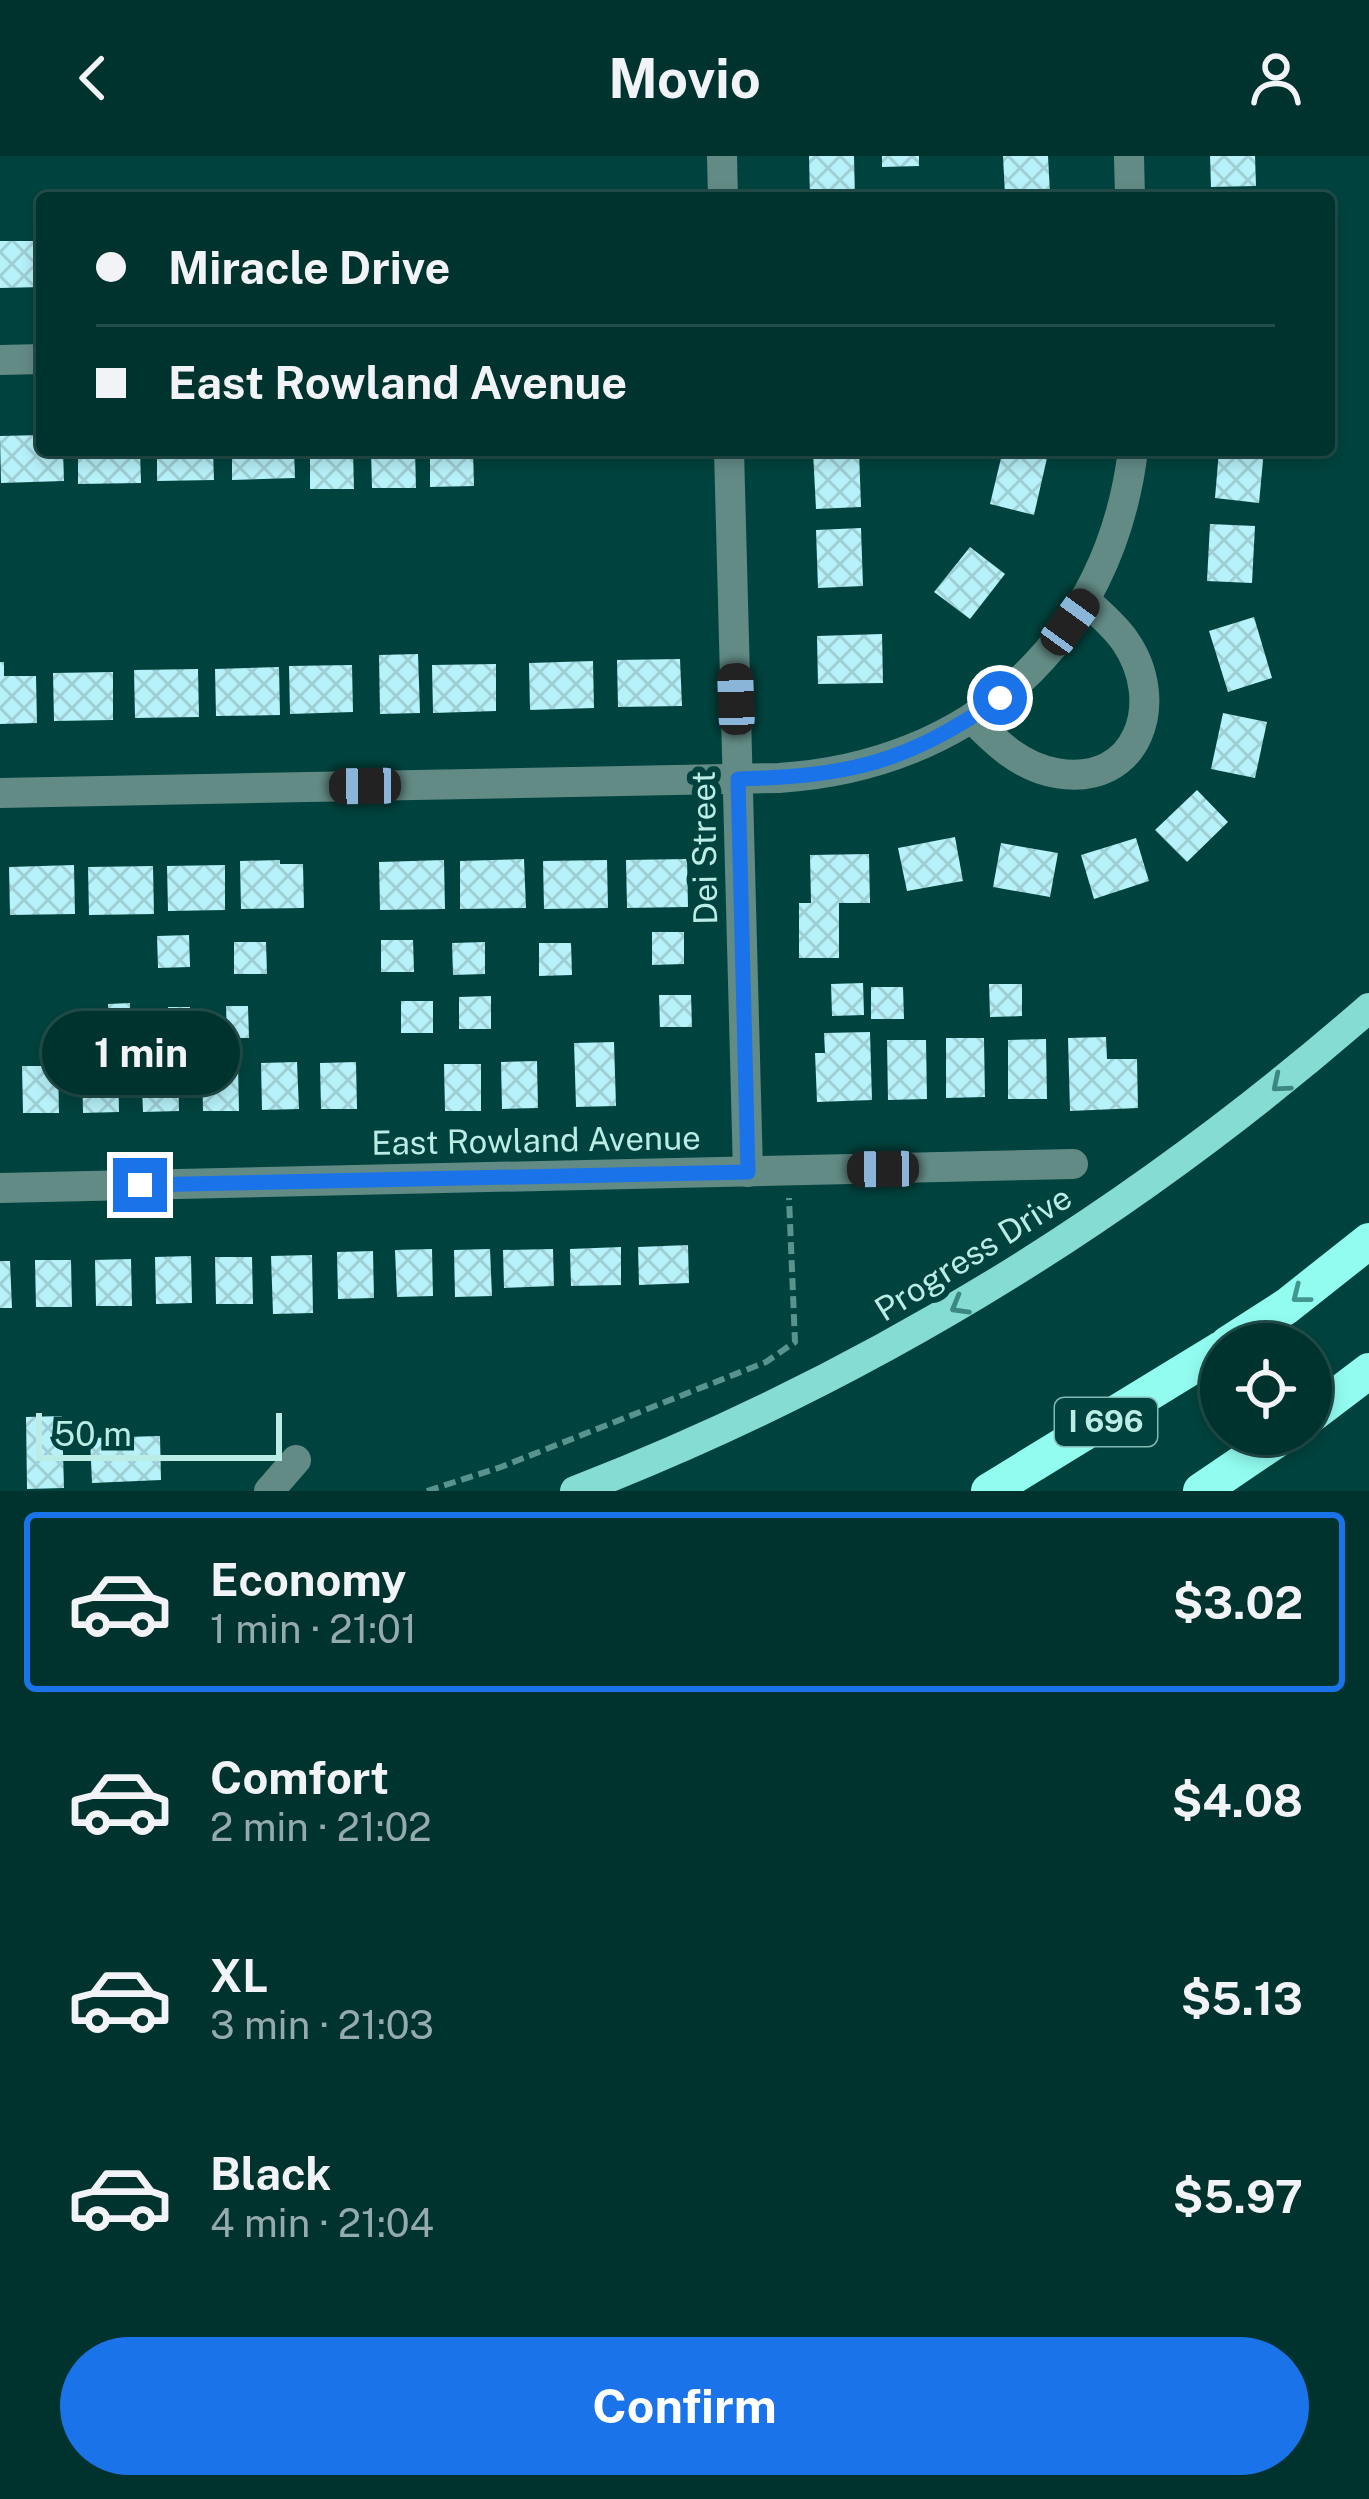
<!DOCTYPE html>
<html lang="en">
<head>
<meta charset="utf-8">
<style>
  body { margin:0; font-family:"Public Sans",sans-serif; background:#0e3e3a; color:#f1f3f6; height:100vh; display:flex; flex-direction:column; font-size:45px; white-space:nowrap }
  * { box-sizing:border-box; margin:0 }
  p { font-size:39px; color:#95aaaa }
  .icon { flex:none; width:66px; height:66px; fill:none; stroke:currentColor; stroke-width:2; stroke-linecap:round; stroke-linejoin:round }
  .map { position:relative; height:1335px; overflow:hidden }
  .panel { display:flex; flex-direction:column; background:#00322e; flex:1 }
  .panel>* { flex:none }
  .guide { position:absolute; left:36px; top:36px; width:1299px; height:264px; border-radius:12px; box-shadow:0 6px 18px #0003,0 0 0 3px #224d4a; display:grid; align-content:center; height:264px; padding:0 60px; background:#00322e }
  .controls { position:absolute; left:1200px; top:1167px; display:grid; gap:24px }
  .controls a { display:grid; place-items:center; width:132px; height:132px; border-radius:50%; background:#00322e; box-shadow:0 6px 18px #0003,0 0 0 3px #224d4a; font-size:60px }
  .scale { position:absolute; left:36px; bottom:30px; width:246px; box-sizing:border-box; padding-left:12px; border:6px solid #bbece5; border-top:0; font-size:33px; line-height:42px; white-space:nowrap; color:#bbece5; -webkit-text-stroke:9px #00433e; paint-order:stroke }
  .end { position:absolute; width:54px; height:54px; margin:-27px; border:15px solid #1a73e8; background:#fff; box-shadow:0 0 0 6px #fff }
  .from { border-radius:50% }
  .bubble { position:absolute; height:84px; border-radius:42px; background:#00322e; box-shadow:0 6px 18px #0003,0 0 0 3px #224d4a; font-size:39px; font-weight:700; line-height:84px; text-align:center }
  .car { position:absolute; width:36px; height:72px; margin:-36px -18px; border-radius:15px; box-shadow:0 0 9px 3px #0007; background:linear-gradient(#222 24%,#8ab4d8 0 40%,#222 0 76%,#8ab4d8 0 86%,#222 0) }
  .guide b { display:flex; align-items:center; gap:42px; height:114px; font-size:45px }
  .guide b+b { border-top:3px solid #224d4a }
  .guide i { width:30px; height:30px; background:#f1f3f6 }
  ul { padding:21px 0 0; list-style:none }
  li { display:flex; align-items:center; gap:36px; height:180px; margin:0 24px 18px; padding:0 36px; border:6px solid transparent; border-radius:12px }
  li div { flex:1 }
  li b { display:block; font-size:45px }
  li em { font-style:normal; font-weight:700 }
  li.active { border-color:#1a73e8 }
  li>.icon { width:108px; height:108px; stroke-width:1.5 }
  .primary-button { display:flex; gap:24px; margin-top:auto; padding:24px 60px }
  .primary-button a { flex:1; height:138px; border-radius:72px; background:#1a73e8; color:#fff; font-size:48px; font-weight:700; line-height:138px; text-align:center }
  header { display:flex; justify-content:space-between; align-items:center; height:156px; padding:0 60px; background:#00322e; font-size:54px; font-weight:700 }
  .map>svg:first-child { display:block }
  .building { fill:url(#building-cross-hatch) }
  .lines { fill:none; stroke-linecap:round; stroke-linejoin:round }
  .path { stroke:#59938d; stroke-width:6; stroke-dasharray:12 6; stroke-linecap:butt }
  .minor { stroke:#638b86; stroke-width:30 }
  .major { stroke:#85dcd2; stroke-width:30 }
  .highway { stroke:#92fcf1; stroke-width:36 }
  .oneway { stroke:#3c8881 }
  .oneway2 { stroke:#42968f }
  .route { stroke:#1a73e8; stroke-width:15 }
  .labels { text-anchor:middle; stroke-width:12; stroke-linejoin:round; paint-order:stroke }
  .shield { fill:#00433e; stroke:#83b9b3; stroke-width:3 }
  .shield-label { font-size:30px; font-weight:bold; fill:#bbece5 }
  .street-label { font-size:33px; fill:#bbece5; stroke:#00433e }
</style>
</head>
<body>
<header><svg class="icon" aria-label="back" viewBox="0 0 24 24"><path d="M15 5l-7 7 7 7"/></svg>Movio<svg class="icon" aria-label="person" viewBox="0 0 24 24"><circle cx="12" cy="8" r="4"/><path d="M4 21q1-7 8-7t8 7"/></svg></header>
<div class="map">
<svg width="1369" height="1335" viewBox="0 0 1369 1335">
  <defs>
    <pattern id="building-cross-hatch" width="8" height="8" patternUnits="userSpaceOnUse" patternTransform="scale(3)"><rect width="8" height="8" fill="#b7f1f9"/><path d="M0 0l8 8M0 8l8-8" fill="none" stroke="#9ecfd5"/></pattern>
  </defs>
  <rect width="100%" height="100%" fill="#00433e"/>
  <g class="building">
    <path d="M809,0H854L855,42H810Z"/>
    <path d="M882,0H919V10L882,11Z"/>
    <path d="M1003,0H1048L1050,37L1005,39Z"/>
    <path d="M1210,0H1255L1256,30L1211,31Z"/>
    <path d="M1324,35V42H1287V36Z"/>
    <path d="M0,85H42V131L0,132Z"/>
    <path d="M42,279V294H63L64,325L1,327L0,280Z"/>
    <path d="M78,294H140L141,327L78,328Z"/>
    <path d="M157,294H213L214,324L157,325Z"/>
    <path d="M232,294H294L295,322L232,324Z"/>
    <path d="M310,294H353L354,333H310Z"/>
    <path d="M371,294H415L416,332H372Z"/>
    <path d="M430,294H473L474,330L430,331Z"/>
    <path d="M859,294L861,351L816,353L813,296Z"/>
    <path d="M1003,294L1047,302L1034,359L990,348Z"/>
    <path d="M1219,294H1264L1259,347L1215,342Z"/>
    <path d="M1210,368L1255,370L1252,427L1207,425Z"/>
    <path d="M861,372L863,430L818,432L816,374Z"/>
    <path d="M970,391L1005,418L970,463L934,436Z"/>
    <path d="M1254,461L1272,522L1228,536L1209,475Z"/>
    <path d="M882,478L883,527L818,528L817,480Z"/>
    <path d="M418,498L420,557L380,558L379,499Z"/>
    <path d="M680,503L682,550L618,551L617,504Z"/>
    <path d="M593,505L594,552L530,554L529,507Z"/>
    <path d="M0,506H4V520H36L37,567L0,568Z"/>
    <path d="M496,508V555L433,557L432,509Z"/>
    <path d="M352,509L353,556L290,558L289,510Z"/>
    <path d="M279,511L280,559L216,560L215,513Z"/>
    <path d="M198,513L199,561L135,562L134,514Z"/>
    <path d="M113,516V564L54,565L53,517Z"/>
    <path d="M1223,557L1267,566L1255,622L1211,613Z"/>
    <path d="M1197,634L1228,666L1187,706L1155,674Z"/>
    <path d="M955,681L963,725L907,735L898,692Z"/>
    <path d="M1136,682L1149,725L1094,743L1081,699Z"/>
    <path d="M1001,687L1058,697L1050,741L993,731Z"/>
    <path d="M869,698L870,747H839V802H799V747H811L810,699Z"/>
    <path d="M524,703L526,752L460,753V705Z"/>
    <path d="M687,703L688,751L627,752L626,704Z"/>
    <path d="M280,704V708H303L304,752L241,753L240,705Z"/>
    <path d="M444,704L445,753L380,754L379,706Z"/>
    <path d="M607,704L608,752L544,753L543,705Z"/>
    <path d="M74,709L75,758L10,759L9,711Z"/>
    <path d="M225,709V754L168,755L167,710Z"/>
    <path d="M153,710L154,758L89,759L88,711Z"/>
    <path d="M652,776H684V808L652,809Z"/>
    <path d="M189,779L190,811L158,812L157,780Z"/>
    <path d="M381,784H413L414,816H381Z"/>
    <path d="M234,786H266L267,818H234Z"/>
    <path d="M485,786V818L453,819L452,787Z"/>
    <path d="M539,787H571L572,819L539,820Z"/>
    <path d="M863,827L864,859L832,860L831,828Z"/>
    <path d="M989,828H1022V860L990,861Z"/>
    <path d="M871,831H903L904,863H871Z"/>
    <path d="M659,839H691L692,871H660Z"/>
    <path d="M491,840V873H459V841Z"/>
    <rect x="401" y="845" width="32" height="32"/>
    <path d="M130,847V880H109L108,848Z"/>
    <path d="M226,850H248L249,882H227Z"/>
    <rect x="168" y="851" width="22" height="32"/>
    <path d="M870,876L872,944L817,946L815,897H825L824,877Z"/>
    <path d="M1106,881L1107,903H1137L1138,952L1070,955L1068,882Z"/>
    <path d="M946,882H984L985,941L946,942Z"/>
    <path d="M1046,883L1047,943H1008V884Z"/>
    <path d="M887,884H926L927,943L888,944Z"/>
    <path d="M614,886L616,950L576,951L574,887Z"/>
    <path d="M537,905L538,952L502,953L501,906Z"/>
    <path d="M297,906L299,953L262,954L261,907Z"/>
    <path d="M356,906L357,953H321L320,907Z"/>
    <path d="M178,908L179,955L143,956L141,909Z"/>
    <path d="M202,908H238L239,955H203Z"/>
    <path d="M444,908H481V955H445Z"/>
    <path d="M118,909L119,956L83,957L82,910Z"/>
    <path d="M22,910H58L59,957H23Z"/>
    <path d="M688,1089L689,1127L639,1129L638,1091Z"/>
    <path d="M621,1091V1129L571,1130L570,1093Z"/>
    <path d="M432,1093L433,1140L397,1141L395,1094Z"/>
    <path d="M490,1093L492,1140L455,1141L454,1094Z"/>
    <path d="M553,1093L554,1130L504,1132L503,1094Z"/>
    <path d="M373,1095L374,1142L338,1143L337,1096Z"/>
    <path d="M312,1099L313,1157L273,1158L271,1100Z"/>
    <path d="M191,1100L192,1147L156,1148L155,1101Z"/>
    <path d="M215,1101H252L253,1148H216Z"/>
    <path d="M131,1103L132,1150H96L95,1104Z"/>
    <path d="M35,1104H71L72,1151H36Z"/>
    <path d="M0,1105H10L12,1152H0Z"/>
    <path d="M62,1260L64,1332L27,1333L26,1261Z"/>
    <path d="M160,1280L161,1324L92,1327L90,1282Z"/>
  </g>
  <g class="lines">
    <path class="path" d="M427,1335L501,1311L766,1206L795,1186L789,1042"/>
    <g class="minor">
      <path d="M722,0L723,42"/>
      <path d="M1129,0L1130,42"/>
      <path d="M0,204L42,203"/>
      <path d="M729,294L748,1016"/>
      <path d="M972,562C996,587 1021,611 1056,617C1139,632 1167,545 1125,485C1114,469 1099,457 1086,445"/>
      <path d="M0,637L779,622C970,610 1110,486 1133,294"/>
      <path d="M0,1032L1073,1008"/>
      <path d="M269,1335L296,1304"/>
    </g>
    <path class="major" d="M575,1335C867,1222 1133,1058 1369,852"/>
    <g class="highway">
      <path d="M1228,1188L1287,1150L1369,1085"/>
      <path d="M1311,1259L1369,1215"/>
      <path d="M989,1335L1221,1193"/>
      <path d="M1201,1335L1285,1278"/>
    </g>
  </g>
  <defs><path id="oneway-chevron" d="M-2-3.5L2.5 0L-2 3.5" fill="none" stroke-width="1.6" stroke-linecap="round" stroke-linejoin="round" transform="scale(3)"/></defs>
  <g class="oneway">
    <use href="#oneway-chevron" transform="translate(1280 928) rotate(140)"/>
    <use href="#oneway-chevron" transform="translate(959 1150) rotate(150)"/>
  </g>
  <use class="oneway2" href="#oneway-chevron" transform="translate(1300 1139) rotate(142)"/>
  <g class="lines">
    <path class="route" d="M140,1029L748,1016L738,623C850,620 907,607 1000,542"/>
  </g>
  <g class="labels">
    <rect class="shield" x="1055" y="1242" width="102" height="48" rx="9"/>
    <g class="shield-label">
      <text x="1106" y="1276">I 696</text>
    </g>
    <g class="street-label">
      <text transform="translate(704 692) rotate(-91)" y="12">Dei Street</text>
      <text transform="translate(536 984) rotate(-1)" y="12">East Rowland Avenue</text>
      <text transform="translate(973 1097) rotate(-32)" y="12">Progress Drive</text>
    </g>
  </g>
</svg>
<div class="controls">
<a><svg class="icon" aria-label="locate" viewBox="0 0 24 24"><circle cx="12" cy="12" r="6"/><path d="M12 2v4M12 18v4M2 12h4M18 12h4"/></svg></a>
</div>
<div class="scale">50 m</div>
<i class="end from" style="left:1000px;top:542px"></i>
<i class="end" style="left:140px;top:1029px"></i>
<div class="bubble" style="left:42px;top:855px;width:198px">1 min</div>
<i class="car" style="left:1070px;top:466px;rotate:36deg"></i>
<i class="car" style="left:736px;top:543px;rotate:358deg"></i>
<i class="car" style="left:365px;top:630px;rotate:269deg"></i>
<i class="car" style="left:883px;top:1013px;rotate:269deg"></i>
<div class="guide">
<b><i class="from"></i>Miracle Drive</b>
<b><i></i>East Rowland Avenue</b>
</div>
</div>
<section class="panel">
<ul>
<li class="active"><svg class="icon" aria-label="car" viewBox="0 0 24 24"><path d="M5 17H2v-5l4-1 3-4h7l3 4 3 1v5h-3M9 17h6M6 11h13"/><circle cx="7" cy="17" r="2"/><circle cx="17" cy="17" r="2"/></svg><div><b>Economy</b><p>1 min · 21:01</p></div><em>$3.02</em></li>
<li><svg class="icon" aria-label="car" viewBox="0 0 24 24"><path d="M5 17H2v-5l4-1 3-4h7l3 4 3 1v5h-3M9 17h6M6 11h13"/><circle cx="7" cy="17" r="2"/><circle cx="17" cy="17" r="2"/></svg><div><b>Comfort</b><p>2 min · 21:02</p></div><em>$4.08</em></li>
<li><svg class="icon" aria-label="car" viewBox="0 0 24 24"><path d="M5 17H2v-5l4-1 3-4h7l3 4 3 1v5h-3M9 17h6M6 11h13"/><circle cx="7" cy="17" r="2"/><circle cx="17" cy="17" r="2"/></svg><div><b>XL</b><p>3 min · 21:03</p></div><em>$5.13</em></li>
<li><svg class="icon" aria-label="car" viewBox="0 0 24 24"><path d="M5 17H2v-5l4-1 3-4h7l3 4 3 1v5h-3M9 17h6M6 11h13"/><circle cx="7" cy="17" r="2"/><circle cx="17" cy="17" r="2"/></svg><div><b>Black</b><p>4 min · 21:04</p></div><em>$5.97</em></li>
</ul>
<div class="primary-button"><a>Confirm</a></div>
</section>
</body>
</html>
